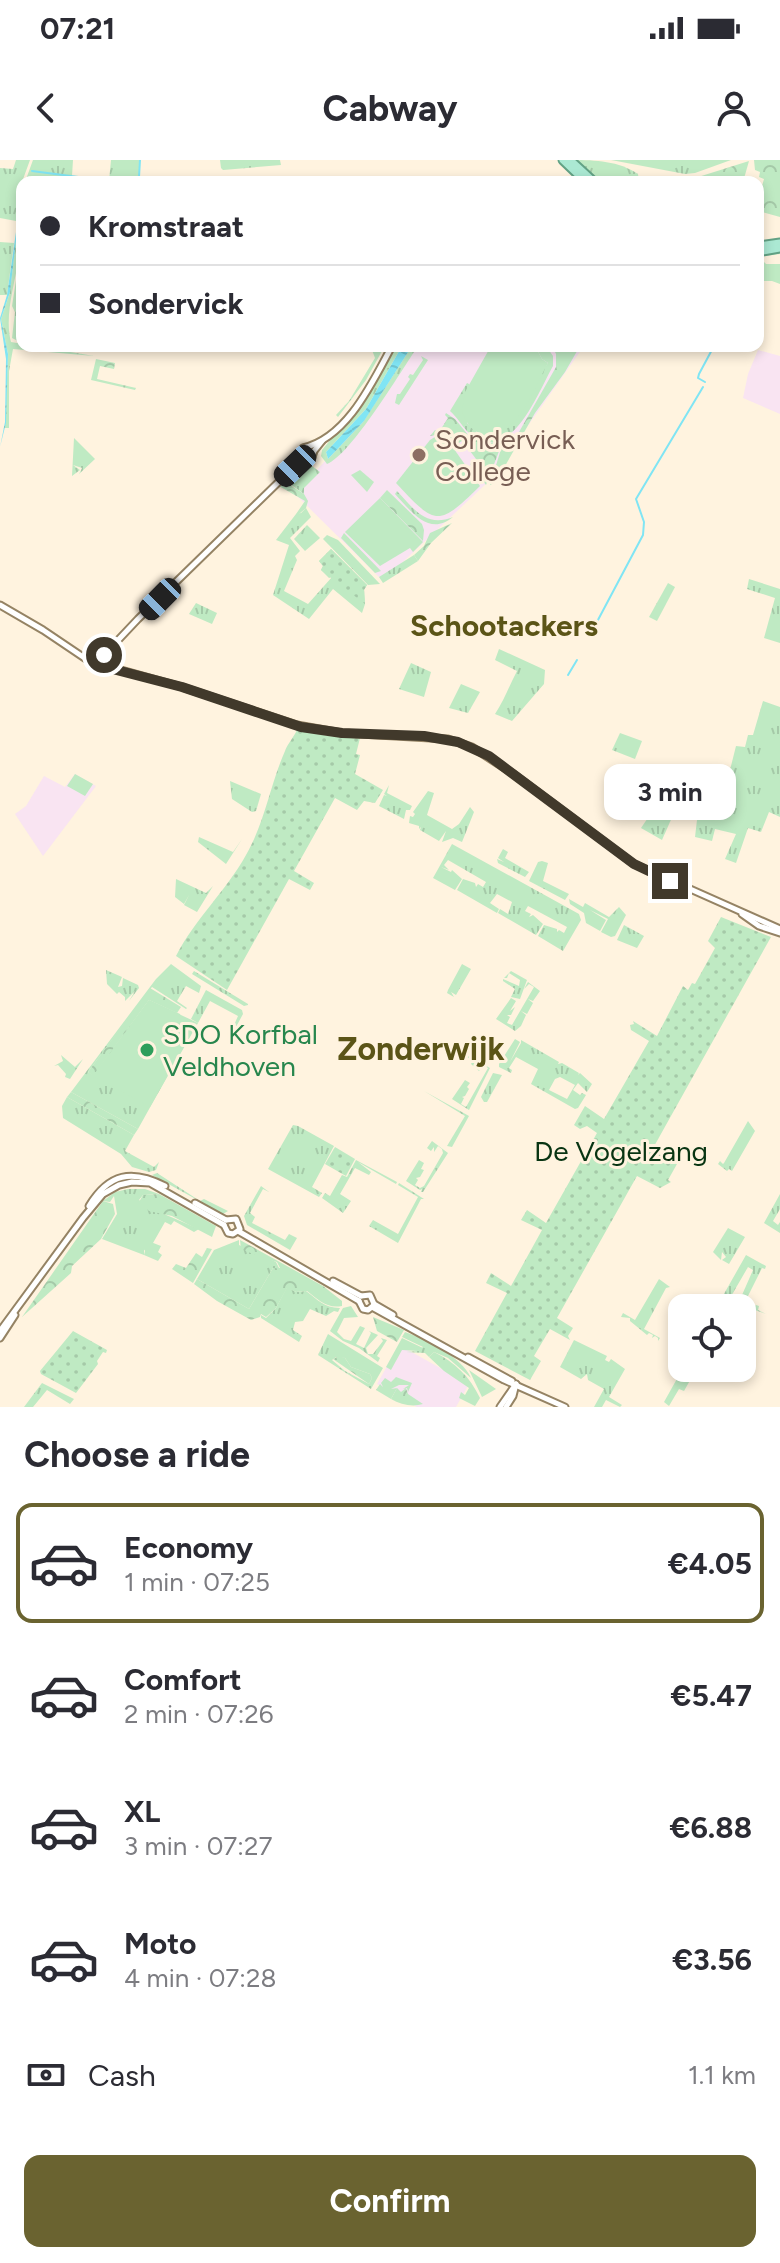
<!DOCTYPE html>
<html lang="en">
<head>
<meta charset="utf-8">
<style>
  body { margin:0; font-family:Figtree,sans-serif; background:#f7f7f7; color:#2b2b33; height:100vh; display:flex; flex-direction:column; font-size:30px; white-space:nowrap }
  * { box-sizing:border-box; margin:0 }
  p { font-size:26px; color:#7c7c81 }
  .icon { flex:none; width:44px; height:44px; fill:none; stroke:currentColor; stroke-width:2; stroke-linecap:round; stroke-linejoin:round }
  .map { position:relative; height:1247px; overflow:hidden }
  .details { display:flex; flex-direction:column; background:#fff; flex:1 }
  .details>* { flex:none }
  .banner { position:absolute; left:16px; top:16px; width:748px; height:176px; border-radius:16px; box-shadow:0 4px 12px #0003; display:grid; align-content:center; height:176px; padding:0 24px; background:#fff }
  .tools { position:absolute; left:668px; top:1134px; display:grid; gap:16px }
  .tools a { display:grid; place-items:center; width:88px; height:88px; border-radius:16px; background:#fff; box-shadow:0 4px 12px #0003; font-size:40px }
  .end { position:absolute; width:36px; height:36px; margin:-18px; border:10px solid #41392b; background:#fff; box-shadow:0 0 0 4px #fff }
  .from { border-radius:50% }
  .bubble { position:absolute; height:56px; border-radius:16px; background:#fff; box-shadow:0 4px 12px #0003; font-size:26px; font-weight:700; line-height:56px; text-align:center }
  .car { position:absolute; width:24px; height:48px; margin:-24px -12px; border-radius:10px; box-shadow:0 0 6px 2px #0007; background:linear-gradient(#222 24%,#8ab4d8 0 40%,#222 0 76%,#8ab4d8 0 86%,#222 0) }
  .banner b { display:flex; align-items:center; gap:28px; height:76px; font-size:30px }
  .banner b+b { border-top:2px solid #e1e1e2 }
  .banner i { width:20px; height:20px; background:#2b2b33 }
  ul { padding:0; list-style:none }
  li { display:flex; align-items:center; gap:24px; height:120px; margin:0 16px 12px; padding:0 8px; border:4px solid transparent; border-radius:16px }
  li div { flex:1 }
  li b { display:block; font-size:30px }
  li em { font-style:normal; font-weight:700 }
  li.current { border-color:#6a6330 }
  li>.icon { width:72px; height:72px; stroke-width:1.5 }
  h2 { padding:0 24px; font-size:36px; line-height:96px }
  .pay { display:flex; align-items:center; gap:20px; height:88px; padding:0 24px; font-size:30px }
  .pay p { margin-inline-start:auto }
  .button { display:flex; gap:16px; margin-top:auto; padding:16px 24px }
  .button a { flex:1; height:92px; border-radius:16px; background:#6a6330; color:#fff; font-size:32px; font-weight:700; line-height:92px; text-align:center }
  .status { display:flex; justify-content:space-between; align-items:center; height:56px; padding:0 40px; background:#fff; direction:ltr }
  .status svg { height:22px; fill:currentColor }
  header { display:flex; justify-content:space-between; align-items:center; height:104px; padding:0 24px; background:#fff; font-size:36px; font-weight:700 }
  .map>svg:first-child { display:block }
  .education { fill:#f9e4f2 }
  .grass { fill:url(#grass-tufts); fill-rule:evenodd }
  .forest { fill:url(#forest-crowns) }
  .park { fill:url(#park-dots) }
  .garden { fill:#bfeac3 }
  .water { fill:url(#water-waves) }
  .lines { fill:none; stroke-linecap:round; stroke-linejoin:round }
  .stream { stroke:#80e5f4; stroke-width:2 }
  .minor-casing { stroke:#958364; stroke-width:9 }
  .major-casing { stroke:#62a285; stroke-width:11 }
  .minor { stroke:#fff; stroke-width:5 }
  .major { stroke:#abe9d3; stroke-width:7 }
  .route { stroke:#41392b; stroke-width:10 }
  .education-dot { fill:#8d6e63; stroke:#fff3df; stroke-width:3 }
  .leisure-dot { fill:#2e9e5b; stroke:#fff3df; stroke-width:3 }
  .labels { text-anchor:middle; stroke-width:6; stroke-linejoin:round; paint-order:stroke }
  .education-label { font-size:28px; fill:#785e54; stroke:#fff3df; text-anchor:start }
  .leisure-label { font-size:28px; fill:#27864d; stroke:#fff3df; text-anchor:start }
  .park-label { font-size:28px; fill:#083412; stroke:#fff3df }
  .neighbourhood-label { font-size:30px; font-weight:bold; fill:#5b5417; stroke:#fff3df }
  .quarter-label { font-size:32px; font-weight:bold; fill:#5b5417; stroke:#fff3df }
</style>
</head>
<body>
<div class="status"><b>07:21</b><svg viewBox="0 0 49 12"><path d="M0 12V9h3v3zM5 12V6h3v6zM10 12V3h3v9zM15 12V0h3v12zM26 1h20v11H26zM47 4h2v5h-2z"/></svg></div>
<header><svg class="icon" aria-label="back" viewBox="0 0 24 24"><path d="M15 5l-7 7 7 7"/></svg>Cabway<svg class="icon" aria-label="person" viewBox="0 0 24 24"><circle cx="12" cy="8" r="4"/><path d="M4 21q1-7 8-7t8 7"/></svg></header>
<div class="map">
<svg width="780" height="1247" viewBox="0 0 780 1247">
  <defs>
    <pattern id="grass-tufts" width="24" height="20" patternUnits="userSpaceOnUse" patternTransform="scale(2)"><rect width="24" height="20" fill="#bfeac3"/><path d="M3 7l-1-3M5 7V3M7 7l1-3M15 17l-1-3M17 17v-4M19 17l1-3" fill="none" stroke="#a5c9a8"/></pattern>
    <pattern id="forest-crowns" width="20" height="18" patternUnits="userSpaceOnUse" patternTransform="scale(2)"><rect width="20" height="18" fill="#bfeac3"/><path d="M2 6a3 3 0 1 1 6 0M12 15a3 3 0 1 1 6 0" fill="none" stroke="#a5c9a8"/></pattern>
    <pattern id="park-dots" width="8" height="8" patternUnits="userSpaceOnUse" patternTransform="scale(2)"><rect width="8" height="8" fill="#bfeac3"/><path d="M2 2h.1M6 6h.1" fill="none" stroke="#a5c9a8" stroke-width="1.8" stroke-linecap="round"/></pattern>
    <pattern id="water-waves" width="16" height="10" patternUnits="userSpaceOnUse" patternTransform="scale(2)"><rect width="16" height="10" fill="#80e5f4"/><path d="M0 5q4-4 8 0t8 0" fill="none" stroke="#70c5d1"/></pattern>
  </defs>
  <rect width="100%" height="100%" fill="#fff3df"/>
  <g class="education">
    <path d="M409,186H584L489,321L387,417L381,419L295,334L355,268Z"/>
    <path d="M758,190L780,196V254L743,238L748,214Z"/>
    <path d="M75,614L96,626L43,696L15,654L26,646L44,616L65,627Z"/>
    <path d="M399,1185L469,1224L456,1247H417L377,1224Z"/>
  </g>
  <g class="grass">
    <path d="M16,0H30L22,22L16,61L0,58V8L13,9Z"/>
    <path d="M33,0H73L72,16L109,21L111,0H139V17L142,21L25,22Z"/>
    <path d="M220,0H280L281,5L223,10L221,8Z"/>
    <path d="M573,0C595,0 619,1 638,14L639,22H596Z"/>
    <path d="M611,0H731L695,13L685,14Z"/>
    <path d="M20,43C33,82 0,142 11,182L94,196L13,189L9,211V268H5L8,194L1,159L10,132Z"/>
    <path d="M0,82L14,83L7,135H0Z"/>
    <path d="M780,89V94L764,96L761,99L766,104H780V124L772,121H758V93Z"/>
    <path d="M394,186H402L366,249L326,292L328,299L363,262L412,186H418C401,211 351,295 327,304L321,296L322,290L356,249Z"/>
    <path d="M535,186H546L553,196V206C538,232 512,305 471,275C463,268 458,258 450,251L467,223L469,224L467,263L478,273L497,275L548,203L542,199Z"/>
    <path d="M421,196L428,200L399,245L395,243L397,234H400L410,219L408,217L410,214L413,215L423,200Z"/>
    <path d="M74,278L95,299L79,314L82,308L73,305L80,310L72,316Z"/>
    <path d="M308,303L320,312L304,328V334L290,324L299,313L297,310Z"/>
    <path d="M360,310L374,322L367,332L351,315Z"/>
    <path d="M397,331C414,349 426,368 453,357C429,377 411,351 395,334Z"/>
    <path d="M306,348L311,357L290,378L300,391L295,396L297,400L284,431L308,444L332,417L329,418L321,410L323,406L319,401L331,389L367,425L364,429L365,444L362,453L333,429L309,459L273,435L289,385L276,380L296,354L301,353Z"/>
    <path d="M307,365L320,378L305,391L294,379Z"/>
    <path d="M344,373L381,411L375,413L341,378Z"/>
    <path d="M327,375L338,380L380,424L368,425L323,379Z"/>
    <path d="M414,395L418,401L383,423L379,417Z"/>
    <path d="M749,419L780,429V483L764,478L775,438L747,429Z"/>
    <path d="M196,443L217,453L212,464L189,454Z"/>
    <path d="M499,489L545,510L544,524L512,561L495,554C504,541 509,526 517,511L495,500Z"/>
    <path d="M411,503L431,512L424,537L399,529Z"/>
    <path d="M461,524L480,532L468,553L449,548Z"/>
    <path d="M763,541L780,547V657L769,652L761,672L748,668L736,703L725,699L736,674L715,669L712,681L695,677L699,643L706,644L708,635L723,638L736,586L745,587L748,575H753Z"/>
    <path d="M620,573L642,581L635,599L612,590Z"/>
    <path d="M677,615L689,619L662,680L641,668Z"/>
    <path d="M230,621L261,634L256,651L252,652L232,639Z"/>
    <path d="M389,625L387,633L412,646L410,650H406L404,659L379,646L384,635L387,636L384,634Z"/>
    <path d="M428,631L434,633L427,655L452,669L459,664L470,647L474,652L462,682L453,678L442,682L446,671L439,681L420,670L421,667L419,669V666L409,663L410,656L413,657L415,654L413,652Z"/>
    <path d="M199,677L233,692L242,679L226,704L198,682Z"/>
    <path d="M452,684L579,754L581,760L563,791L538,776L544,765L557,769V772L559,770L564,773L567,767L528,746L525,751L531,754L529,757L533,755L543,764L536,775L498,753L500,749L508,754L512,742L497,734L490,743L499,749L497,753L457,730L463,719L475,723L476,727L478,724L483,727L486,722L448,700L444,705L449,710L441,707L451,712L452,710L462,719L455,730L433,718Z"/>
    <path d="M503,689L508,692L505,698L529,712L525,717L498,703L497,699L504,702L498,698Z"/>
    <path d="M542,701L548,703L543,721L569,734L565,740L529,721L538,702Z"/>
    <path d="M176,719L206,733L213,726L197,752L184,745L189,735L184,744L175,737Z"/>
    <path d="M569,739L583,747L585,743L609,757L619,747L626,755L615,776L611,777L601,772L608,759L590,750L606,760L600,771L586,763L584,753L570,744Z"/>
    <path d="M624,765L644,776L637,788L617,780Z"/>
    <path d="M171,804L201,826L199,833L186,826L177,841L187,848L186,849L152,827L88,912L93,915L149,840L180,854L187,881L138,969L71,932L156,819Z"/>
    <path d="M462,804L471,809L456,835L451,832L454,837L447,833L448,830Z"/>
    <path d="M106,810L122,817L118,827L122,826L123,818L138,825L139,828L129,841L135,831L125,841V837L119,832L117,834L107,824Z"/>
    <path d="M194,811L248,844V845L244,846L192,814Z"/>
    <path d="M511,811L527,820L520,839L511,837L515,829L503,821V819L519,826L520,820L509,813L507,818H504Z"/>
    <path d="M528,822L540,831L533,841L528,839L533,843L527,854L521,851L526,855L521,866L515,871L496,859L511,838L516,841L510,851L515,847L511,855H507L510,857L507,863L512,865L534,827L529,824L524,829Z"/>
    <path d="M206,830L242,850L243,854L236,867L234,865L238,856L210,841L198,863L191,859Z"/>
    <path d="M515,879L520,882L510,902L521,883V880L559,902L558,904L562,903L579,913L578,915L580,913L592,924L587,932L578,923L573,930L580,935L582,933L586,935L578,948L575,949L531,924L538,909L516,897L509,908L512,910L511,913L499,907V904ZM560,917L575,925L567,939L549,930L555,919Z"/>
    <path d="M463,893L490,908L469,950L452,939L465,920L470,923L467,927L469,929L465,936L462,937L464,938L461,944L466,947L488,908L483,905L479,911L471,904L473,900L466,897Z"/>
    <path d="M61,895L75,907L83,899L70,919L65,917L66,914L58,905L54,906L63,901Z"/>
    <path d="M493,913L502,915L487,942H484L481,937Z"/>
    <path d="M424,931L469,956L452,987L447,986L465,956Z"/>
    <path d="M67,937L134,975L125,991L154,1007L159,1002L156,1010L149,1012L132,1007L121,994L63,958L62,946Z"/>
    <path d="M748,961L755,971L732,1011L729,1009L727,1011L718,1004L720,1001L723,1004L724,1003Z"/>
    <path d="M293,965L298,966L334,986L312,1027L322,1033L319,1037L268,1009Z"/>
    <path d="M432,981L448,993L423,1032H421L422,1029L420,1030L406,1021L419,1000L424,1003L421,1009L424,1010L420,1017L416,1018L418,1020L415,1025L420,1028L424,1026L443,993L442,989L438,986L434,992V987L431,991L427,988Z"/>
    <path d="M356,1000L397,1022L396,1024L358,1002L371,1012L369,1015L355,1008L340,1034L351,1041L343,1053L322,1038L325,1033L330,1036L342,1015L347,1017Z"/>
    <path d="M157,1013L200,1041L204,1039L228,1051L223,1054L152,1015Z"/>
    <path d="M399,1023L424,1039H421L398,1083L369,1066L373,1060L398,1074L418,1037L398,1025Z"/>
    <path d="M261,1026L269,1032L263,1029L250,1053L255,1057L252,1063L285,1080L289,1074L297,1078L290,1090L247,1065L244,1056Z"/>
    <path d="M128,1029H145L159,1034L143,1035L139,1040L157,1051L199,1069L194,1072L174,1061L171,1065L165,1062L153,1083L144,1090V1095L102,1079L117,1054L114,1036L110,1042L103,1041L115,1032Z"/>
    <path d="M780,1034V1049L773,1061L778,1065L780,1062V1073L764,1063Z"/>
    <path d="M728,1068L745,1077L729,1104L722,1100L726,1097L722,1092L721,1100L713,1092Z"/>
    <path d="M239,1080V1085L276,1102L279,1108H273L249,1149L197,1119L214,1090Z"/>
    <path d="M746,1095L766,1106L765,1109L762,1108L745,1142L754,1147L756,1145L759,1146L758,1150L766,1154L755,1150L746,1164L742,1162V1148H731L736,1144L739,1134L742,1135L753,1110L748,1107L726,1145L729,1148H716Z"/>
    <path d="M659,1119L670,1127L666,1128L644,1169L660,1178L658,1181V1178L655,1176L652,1178L653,1175L649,1173L647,1175L630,1161V1158L621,1157L623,1153L635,1160Z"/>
    <path d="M287,1127L296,1132L306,1131C317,1139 324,1148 340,1148L338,1152L334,1151L326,1156L310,1149L303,1161L295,1162L293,1170L302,1176L299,1182L261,1158V1155L266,1158L276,1148Z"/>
    <path d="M351,1146L358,1157L344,1158L337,1172L344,1179L351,1181L360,1166L365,1168L356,1184L364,1188L371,1173L369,1171L378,1175L366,1188L368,1194H373L383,1181L381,1178L387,1180L377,1196L380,1198L378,1202L359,1188L343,1181L330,1171L343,1148Z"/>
    <path d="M405,1172C426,1179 462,1197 471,1218L448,1198L434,1192L429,1197L425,1193L406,1192L418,1191L423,1187L402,1177Z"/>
    <path d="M328,1174L383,1208L371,1229L318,1195ZM336,1197L345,1198L351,1207L370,1214L372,1218L369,1224L345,1211L332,1200Z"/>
    <path d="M574,1180L607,1196L605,1200L609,1202L611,1199L625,1209L609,1237L622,1245L620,1247L606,1240L602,1247H594L604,1229L588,1220L587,1214L581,1219L560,1207Z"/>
    <path d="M683,1208H697L684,1231L679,1229L669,1246L664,1242Z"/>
    <path d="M469,1210L496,1229L482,1237Z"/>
    <path d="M396,1217L412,1223L408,1232L407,1228L403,1229L409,1225H399L391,1229L397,1228L391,1239L376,1230L380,1224L383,1227L381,1223L385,1218L391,1222Z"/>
    <path d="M42,1223L74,1239L70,1244L47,1230L33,1247H24Z"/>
  </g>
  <g class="forest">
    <path d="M754,0H780V57L758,51V28L762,26L764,19L759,17L760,12L755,10Z"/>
    <path d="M749,1L743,22H696L695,18Z"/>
    <path d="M214,16L215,22L211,20L141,22L150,18Z"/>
    <path d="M22,82C22,116 23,148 18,181L12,178L15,152L12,146Z"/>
    <path d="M363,186L382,191L366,220L338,257L336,255L349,241L375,198L372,190Z"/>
    <path d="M552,186H580L565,212L535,253L496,322L490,325L501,289L519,272L556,207V194Z"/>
    <path d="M96,199L115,203L114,209L100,206L97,219L136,228L135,230L91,220Z"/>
    <path d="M446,253L455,259L469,276L456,285L446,273L430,276L435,270L439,272L448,258L445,255Z"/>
    <path d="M471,278L488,283L503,281L486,325L470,304L476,299L464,283Z"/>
    <path d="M297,310L299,312L290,325L304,334L308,341L306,348L299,354H296L305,341L279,326Z"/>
    <path d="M387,330L422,364L424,370L423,381L380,338Z"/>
    <path d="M452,363L431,383L418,401L414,395L424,386L430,373Z"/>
    <path d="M668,423L675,427L657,461L649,457Z"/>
    <path d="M150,828L181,847L177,853L149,840L93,916L88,912Z"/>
    <path d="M71,932L138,969L134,975L67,937Z"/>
    <path d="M159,1034L216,1066L212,1077L172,1056L149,1051L139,1042L143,1035Z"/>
    <path d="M103,1041L113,1044L115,1054L101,1079L72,1106L71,1113L22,1157Z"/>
    <path d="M143,1079L161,1086L158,1092L162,1095L158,1101L144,1095L145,1091L140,1081Z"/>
    <path d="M240,1080L323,1126L342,1141V1146C326,1149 318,1139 307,1131L296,1132L287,1128L276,1148L266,1157L261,1154L260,1157L251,1160L217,1141L194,1124L197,1119L249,1149L273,1108H280L277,1102C263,1099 254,1094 241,1089Z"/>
    <path d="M207,1088L212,1089L193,1123L172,1109L176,1104L186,1108L196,1093L202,1097Z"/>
    <path d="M373,1157L404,1170L397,1182L377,1171Z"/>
    <path d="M402,1178L423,1188L418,1191L402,1190L391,1210L386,1207Z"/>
    <path d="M434,1192C455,1202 470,1217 480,1238L475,1246L459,1238L461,1232L465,1235L469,1228L444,1211L429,1197Z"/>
    <path d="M339,1196L345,1198L351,1207L370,1214L372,1218L369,1224L333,1199Z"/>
    <path d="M397,1228L401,1232L406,1228L408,1234L423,1244C413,1247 401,1245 391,1239Z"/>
  </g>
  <g class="park">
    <path d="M331,389L367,425L364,430L365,444L321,410L323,406L319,401Z"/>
    <path d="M297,570L329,576L360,578L356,594L360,595L355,614L383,630L375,643L364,641L357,650L335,638L294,711L314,723L310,730L289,719L227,830L176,796C195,759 226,731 246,695C265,662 270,625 285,591C288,583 294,577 297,570Z"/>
    <path d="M721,757L771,777L652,990L677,1004L668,1020L671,1022L660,1028L637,1016L557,1158L573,1168L568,1176L570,1180L550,1169L534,1196L541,1201L530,1220L475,1191L507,1133L486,1123L491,1113L511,1126L542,1070L521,1060L527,1050L546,1063L597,973L587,966L580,969L574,965L585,946L604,959L649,881L631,870L630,865L634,864L633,861L657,876L683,826L688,830L692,823L695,824L715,788L708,781Z"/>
    <path d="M335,987L355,999L346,1016L325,1004Z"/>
    <path d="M73,1171L107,1190L106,1193L103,1192L97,1201L98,1204L76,1233L41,1214L40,1211Z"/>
  </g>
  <g class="garden">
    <path d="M491,186H535L542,199L548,203C535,226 515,283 483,274C472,272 465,262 462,251L465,232Z"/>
    <path d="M438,275L447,279L480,326C438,367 436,366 396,323L430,280Z"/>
    <path d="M380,338L423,382L413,392L410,388L380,406L345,372Z"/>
    <path d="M75,614L93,624L85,636L67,626Z"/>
    <path d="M149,840L198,863L150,947L93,916Z"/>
  </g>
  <g class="water">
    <path d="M22,30L10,132L1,159L8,194L6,263L0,287L5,262L6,199L0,158L7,135Z"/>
    <path d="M402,186H412L364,261L328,299L326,292L366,249Z"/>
  </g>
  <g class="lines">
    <g class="stream">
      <path d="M32,11L117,22"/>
      <path d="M132,22L139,17L140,0"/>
      <path d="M705,222L698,218L699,214L714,186"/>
      <path d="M590,475L643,375L644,362L636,339L703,227"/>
      <path d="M568,515L577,500"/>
    </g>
    <defs>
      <g id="minor">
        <path d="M447,22H452"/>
        <path d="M298,300L303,288C347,278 372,223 392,186"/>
        <path d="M0,445L43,470L89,501L182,527L297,565L342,573L448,579L472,587L515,615L634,704L780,769"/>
        <path d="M101,506L104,495L138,459L295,306L304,299L312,297L314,291L322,281"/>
        <path d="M742,754L759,766L780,773"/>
        <path d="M195,1043L226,1060"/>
        <path d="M89,1046C109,1013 132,1009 165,1026"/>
        <path d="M226,1060L236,1059L240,1069"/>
        <path d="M224,1065L228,1073L233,1074L239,1070"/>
        <path d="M238,1071L359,1141"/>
        <path d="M333,1121L361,1136"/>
        <path d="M361,1136L370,1135L374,1144"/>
        <path d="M359,1141L363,1149L368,1150L373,1146"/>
        <path d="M374,1144L393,1155"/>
        <path d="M372,1147L504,1220L565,1247"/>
        <path d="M0,1171L83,1058L103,1034L119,1025L132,1022L150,1023L224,1065"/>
        <path d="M0,1178L15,1155"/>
        <path d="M468,1197L512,1221"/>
        <path d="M500,1247L516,1224"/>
        <path d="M506,1247L513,1236L516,1224"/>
      </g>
      <g id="major">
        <path d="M563,0L586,22"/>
        <path d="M570,0L594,22"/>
        <path d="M758,86L780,83"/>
        <path d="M758,92L780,88"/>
      </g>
    </defs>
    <use href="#minor" class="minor-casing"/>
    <use href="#major" class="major-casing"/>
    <use href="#minor" class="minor"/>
    <use href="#major" class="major"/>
  </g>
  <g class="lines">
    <path class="route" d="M104,495L101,506L182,527L301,567L342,573L424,576L458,582L489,596L634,704L670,721"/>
  </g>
  <circle class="education-dot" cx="419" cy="295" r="8"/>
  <circle class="leisure-dot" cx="147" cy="890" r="8"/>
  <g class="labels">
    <g class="education-label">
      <text x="435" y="289">Sondervick<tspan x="435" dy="32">College</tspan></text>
    </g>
    <g class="leisure-label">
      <text x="163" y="884">SDO Korfbal<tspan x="163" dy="32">Veldhoven</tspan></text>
    </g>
    <g class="park-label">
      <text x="621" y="1001">De Vogelzang</text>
    </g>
    <g class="neighbourhood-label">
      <text x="504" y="476">Schootackers</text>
    </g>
    <g class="quarter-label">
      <text x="421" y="900">Zonderwijk</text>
    </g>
  </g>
</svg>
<div class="tools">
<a><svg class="icon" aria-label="locate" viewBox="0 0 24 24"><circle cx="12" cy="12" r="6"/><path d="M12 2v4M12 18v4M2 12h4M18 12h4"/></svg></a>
</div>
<i class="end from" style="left:104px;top:495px"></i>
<i class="end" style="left:670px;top:721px"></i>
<div class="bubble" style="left:604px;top:604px;width:132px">3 min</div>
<i class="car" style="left:295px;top:306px;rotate:226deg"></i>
<i class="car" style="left:160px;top:439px;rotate:225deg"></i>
<div class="banner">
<b><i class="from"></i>Kromstraat</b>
<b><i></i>Sondervick</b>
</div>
</div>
<section class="details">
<h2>Choose a ride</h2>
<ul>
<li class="current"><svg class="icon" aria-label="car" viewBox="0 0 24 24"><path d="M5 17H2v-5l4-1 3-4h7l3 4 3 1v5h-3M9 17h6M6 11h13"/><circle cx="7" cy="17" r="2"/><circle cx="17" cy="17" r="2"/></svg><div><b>Economy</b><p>1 min · 07:25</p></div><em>€4.05</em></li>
<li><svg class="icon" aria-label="car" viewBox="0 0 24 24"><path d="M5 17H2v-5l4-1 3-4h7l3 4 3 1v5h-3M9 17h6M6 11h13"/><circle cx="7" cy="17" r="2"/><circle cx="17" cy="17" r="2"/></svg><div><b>Comfort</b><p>2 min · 07:26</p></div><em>€5.47</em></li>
<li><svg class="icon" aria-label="car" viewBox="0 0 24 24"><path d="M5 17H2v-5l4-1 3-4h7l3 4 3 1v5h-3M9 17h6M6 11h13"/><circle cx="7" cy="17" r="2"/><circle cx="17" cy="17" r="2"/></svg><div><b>XL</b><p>3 min · 07:27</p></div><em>€6.88</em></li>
<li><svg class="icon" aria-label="car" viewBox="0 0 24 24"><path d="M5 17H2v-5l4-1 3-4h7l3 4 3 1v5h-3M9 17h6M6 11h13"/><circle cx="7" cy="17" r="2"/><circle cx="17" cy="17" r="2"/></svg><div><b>Moto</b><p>4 min · 07:28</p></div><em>€3.56</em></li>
</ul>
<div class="pay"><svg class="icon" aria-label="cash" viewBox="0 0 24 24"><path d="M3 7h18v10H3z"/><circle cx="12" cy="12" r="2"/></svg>Cash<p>1.1 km</p></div>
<div class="button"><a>Confirm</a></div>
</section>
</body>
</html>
